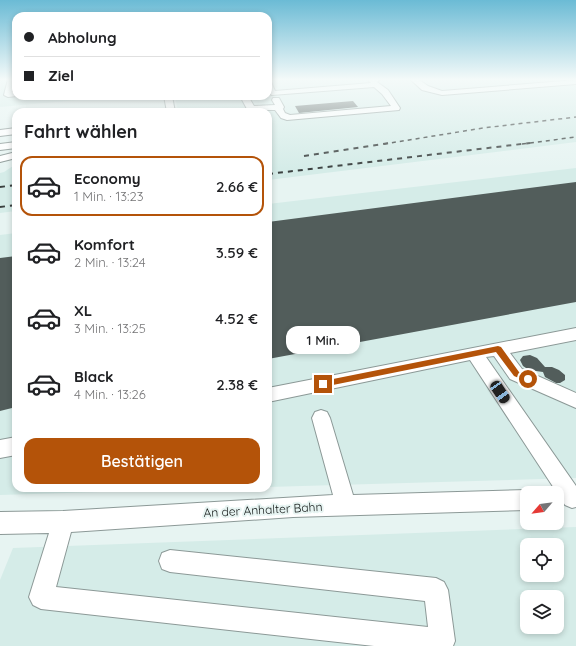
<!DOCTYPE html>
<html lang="de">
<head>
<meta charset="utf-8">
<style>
  body { margin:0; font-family:Quicksand,sans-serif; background:#f6f6f6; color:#202124; height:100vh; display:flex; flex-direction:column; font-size:15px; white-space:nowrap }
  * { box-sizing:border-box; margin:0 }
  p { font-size:13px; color:#757577 }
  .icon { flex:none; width:22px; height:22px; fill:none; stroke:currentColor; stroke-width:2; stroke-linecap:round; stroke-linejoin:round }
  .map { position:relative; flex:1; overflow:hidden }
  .drawer { position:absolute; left:12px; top:108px; width:260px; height:384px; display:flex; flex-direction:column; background:#fff; border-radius:12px; box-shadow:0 2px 6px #0003 }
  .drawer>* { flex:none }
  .hud { position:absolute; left:12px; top:12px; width:260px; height:88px; border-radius:12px; box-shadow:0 2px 6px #0003; display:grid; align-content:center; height:88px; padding:0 12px; background:#fff }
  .needle { width:26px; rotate:242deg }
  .fabs { position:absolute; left:520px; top:486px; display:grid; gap:8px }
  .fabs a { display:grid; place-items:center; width:44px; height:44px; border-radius:8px; background:#fff; box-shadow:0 2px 6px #0003; font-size:20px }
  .end { position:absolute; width:18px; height:18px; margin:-9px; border:5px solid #b45309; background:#fff; box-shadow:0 0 0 2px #fff }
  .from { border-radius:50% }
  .bubble { position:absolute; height:28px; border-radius:12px; background:#fff; box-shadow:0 2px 6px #0003; font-size:13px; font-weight:600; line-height:28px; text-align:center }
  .car { position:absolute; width:12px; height:24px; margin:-12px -6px; border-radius:5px; box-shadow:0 0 3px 1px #0007; background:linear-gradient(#222 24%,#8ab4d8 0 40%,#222 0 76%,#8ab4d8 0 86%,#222 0) }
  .hud b { display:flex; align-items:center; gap:14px; height:38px; font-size:15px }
  .hud b+b { border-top:1px solid #e0e0e0 }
  .hud i { width:10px; height:10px; background:#202124 }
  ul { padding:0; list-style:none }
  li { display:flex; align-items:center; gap:12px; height:60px; margin:0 8px 6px; padding:0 4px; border:2px solid transparent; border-radius:12px }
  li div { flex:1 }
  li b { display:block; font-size:15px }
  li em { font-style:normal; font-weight:600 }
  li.current { border-color:#b45309 }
  li>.icon { width:36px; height:36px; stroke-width:1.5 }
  h2 { padding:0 12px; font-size:18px; line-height:48px }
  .cta { display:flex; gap:8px; margin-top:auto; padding:8px 12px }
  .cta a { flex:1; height:46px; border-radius:12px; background:#b45309; color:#fff; font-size:16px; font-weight:600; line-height:46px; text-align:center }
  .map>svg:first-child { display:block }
  .built { fill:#d5ece8; fill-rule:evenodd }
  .building { fill:#525d5b }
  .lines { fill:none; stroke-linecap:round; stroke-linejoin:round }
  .minor-casing { stroke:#8c9997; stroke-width:2 }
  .minor { fill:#fff; fill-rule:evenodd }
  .rail-far1 { stroke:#3b4140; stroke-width:1.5; stroke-dasharray:4 4; stroke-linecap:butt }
  .rail { stroke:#3b4140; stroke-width:2; stroke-dasharray:5 5; stroke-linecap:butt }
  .route { fill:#b45309 }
  .labels { text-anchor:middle; stroke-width:4; stroke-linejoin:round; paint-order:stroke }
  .near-street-label { font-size:12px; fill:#121716; stroke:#e7f4f2 }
</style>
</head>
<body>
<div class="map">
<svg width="576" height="646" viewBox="0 0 576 646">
  <rect width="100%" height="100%" fill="#e7f4f2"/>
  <g class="built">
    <path d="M1,79H16V96H123L0,107Z"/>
    <path d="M268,79H576V142L268,180V112H178L175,96H268Z"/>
    <path d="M16,164V211L0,213V173L4,172Z"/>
    <path d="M576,168V478L268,487V204Z"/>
    <path d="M16,233V488H234L0,495V235Z"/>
    <path d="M576,527V646H0V580L13,548ZM527,545H557V575H527ZM527,597H557V627H527Z"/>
  </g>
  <g class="building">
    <path d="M353,101L358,107L299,113L295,106Z"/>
    <path d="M576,182V302L268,359V222Z"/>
    <path d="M16,256V407L0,411V258Z"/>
    <path d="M530,355L537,358L545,367H552L559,370L565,375V380L560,383H556L545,377L543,372L529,370L523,366L520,360L523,356Z"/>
  </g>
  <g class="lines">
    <defs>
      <g id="minor">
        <path d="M8,79H15L12,92H16L17,96L8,97L4,95Z"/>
        <path d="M372,79H380L377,82L388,90L400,108L399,110L287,120L281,118L275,110H253L247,109L240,96H248L254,106L275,105L272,100L273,98H279L284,107L283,109L285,113L290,115L391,106L382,94L374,87L272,95L268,93V82H271L275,91L371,83L369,81Z"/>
        <path d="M410,79H418L428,86L442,91L576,80V84L442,95L422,90Z"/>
        <path d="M164,96H172L175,112H167Z"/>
        <path d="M16,128V134L0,136V130Z"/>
        <path d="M16,142V148L0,150V144Z"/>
        <path d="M16,152V158L0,162V156Z"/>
        <path d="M576,328V340L510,353L522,369L576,393V408L510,379L494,356L486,357L576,486V507L572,508L565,505L470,360L268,402V388Z"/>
        <path d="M321,410L327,412L330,418L353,495L527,490L534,493H527V510L293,517L71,532L56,587L428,627L425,601L170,572L162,569L159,561L162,553L170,550L436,578L444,582L448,590L455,641L453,646H374L41,609L33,605L29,597L49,533L0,534V512L63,511L333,495L312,418L315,412Z"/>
        <path d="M16,437V455L0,458V440Z"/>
      </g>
    </defs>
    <use href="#minor" class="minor-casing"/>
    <use href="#minor" class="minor"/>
    <g class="rail-far1">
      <path d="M384,144L483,128L576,117"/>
      <path d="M522,144L576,137"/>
    </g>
    <g class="rail">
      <path d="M304,156L390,143"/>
      <path d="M268,174L530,143"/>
      <path d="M0,187L16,185"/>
      <path d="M0,207L16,205"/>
    </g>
  </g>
  <linearGradient id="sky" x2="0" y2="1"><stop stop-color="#6bbbd5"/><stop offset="0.47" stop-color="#f4faf9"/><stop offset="1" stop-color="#f4faf9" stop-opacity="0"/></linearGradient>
  <rect width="576" height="169" fill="url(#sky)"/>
  <path class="route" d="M498,346L501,347L519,372L531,377V381L528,382L514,376L496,352L323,387L319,384L323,381Z"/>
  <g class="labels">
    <g class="near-street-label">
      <text transform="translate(263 510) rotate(-3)" y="4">An der Anhalter Bahn</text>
    </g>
  </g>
</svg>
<div class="fabs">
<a><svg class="needle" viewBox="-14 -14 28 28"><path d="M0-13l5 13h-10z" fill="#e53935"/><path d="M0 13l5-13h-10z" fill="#757577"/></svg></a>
<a><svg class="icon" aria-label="locate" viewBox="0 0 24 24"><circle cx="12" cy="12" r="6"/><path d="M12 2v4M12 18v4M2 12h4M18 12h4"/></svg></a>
<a><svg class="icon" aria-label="layers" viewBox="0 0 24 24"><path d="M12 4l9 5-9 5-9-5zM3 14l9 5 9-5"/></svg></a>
</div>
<i class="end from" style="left:528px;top:379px"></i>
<i class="end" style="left:323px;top:384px"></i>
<div class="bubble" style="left:286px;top:326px;width:74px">1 Min.</div>
<i class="car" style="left:500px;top:392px;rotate:146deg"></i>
<div class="hud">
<b><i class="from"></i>Abholung</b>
<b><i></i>Ziel</b>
</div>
<section class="drawer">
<h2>Fahrt wählen</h2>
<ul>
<li class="current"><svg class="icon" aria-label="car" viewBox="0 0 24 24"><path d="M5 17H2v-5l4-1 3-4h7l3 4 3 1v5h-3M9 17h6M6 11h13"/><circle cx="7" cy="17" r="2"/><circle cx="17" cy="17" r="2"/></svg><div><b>Economy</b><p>1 Min. · 13:23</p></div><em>2.66 €</em></li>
<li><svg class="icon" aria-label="car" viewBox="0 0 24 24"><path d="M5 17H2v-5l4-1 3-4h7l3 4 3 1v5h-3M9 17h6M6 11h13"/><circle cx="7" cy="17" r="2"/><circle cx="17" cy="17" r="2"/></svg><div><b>Komfort</b><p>2 Min. · 13:24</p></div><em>3.59 €</em></li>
<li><svg class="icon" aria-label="car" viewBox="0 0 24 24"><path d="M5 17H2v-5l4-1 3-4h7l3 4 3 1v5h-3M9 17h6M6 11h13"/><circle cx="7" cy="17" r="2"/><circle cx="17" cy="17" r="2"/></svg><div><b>XL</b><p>3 Min. · 13:25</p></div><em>4.52 €</em></li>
<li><svg class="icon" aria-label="car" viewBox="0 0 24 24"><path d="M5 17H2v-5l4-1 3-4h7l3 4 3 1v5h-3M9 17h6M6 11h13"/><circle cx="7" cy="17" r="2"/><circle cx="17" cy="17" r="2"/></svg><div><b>Black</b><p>4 Min. · 13:26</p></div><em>2.38 €</em></li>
</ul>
<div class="cta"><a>Bestätigen</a></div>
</section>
</div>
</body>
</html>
